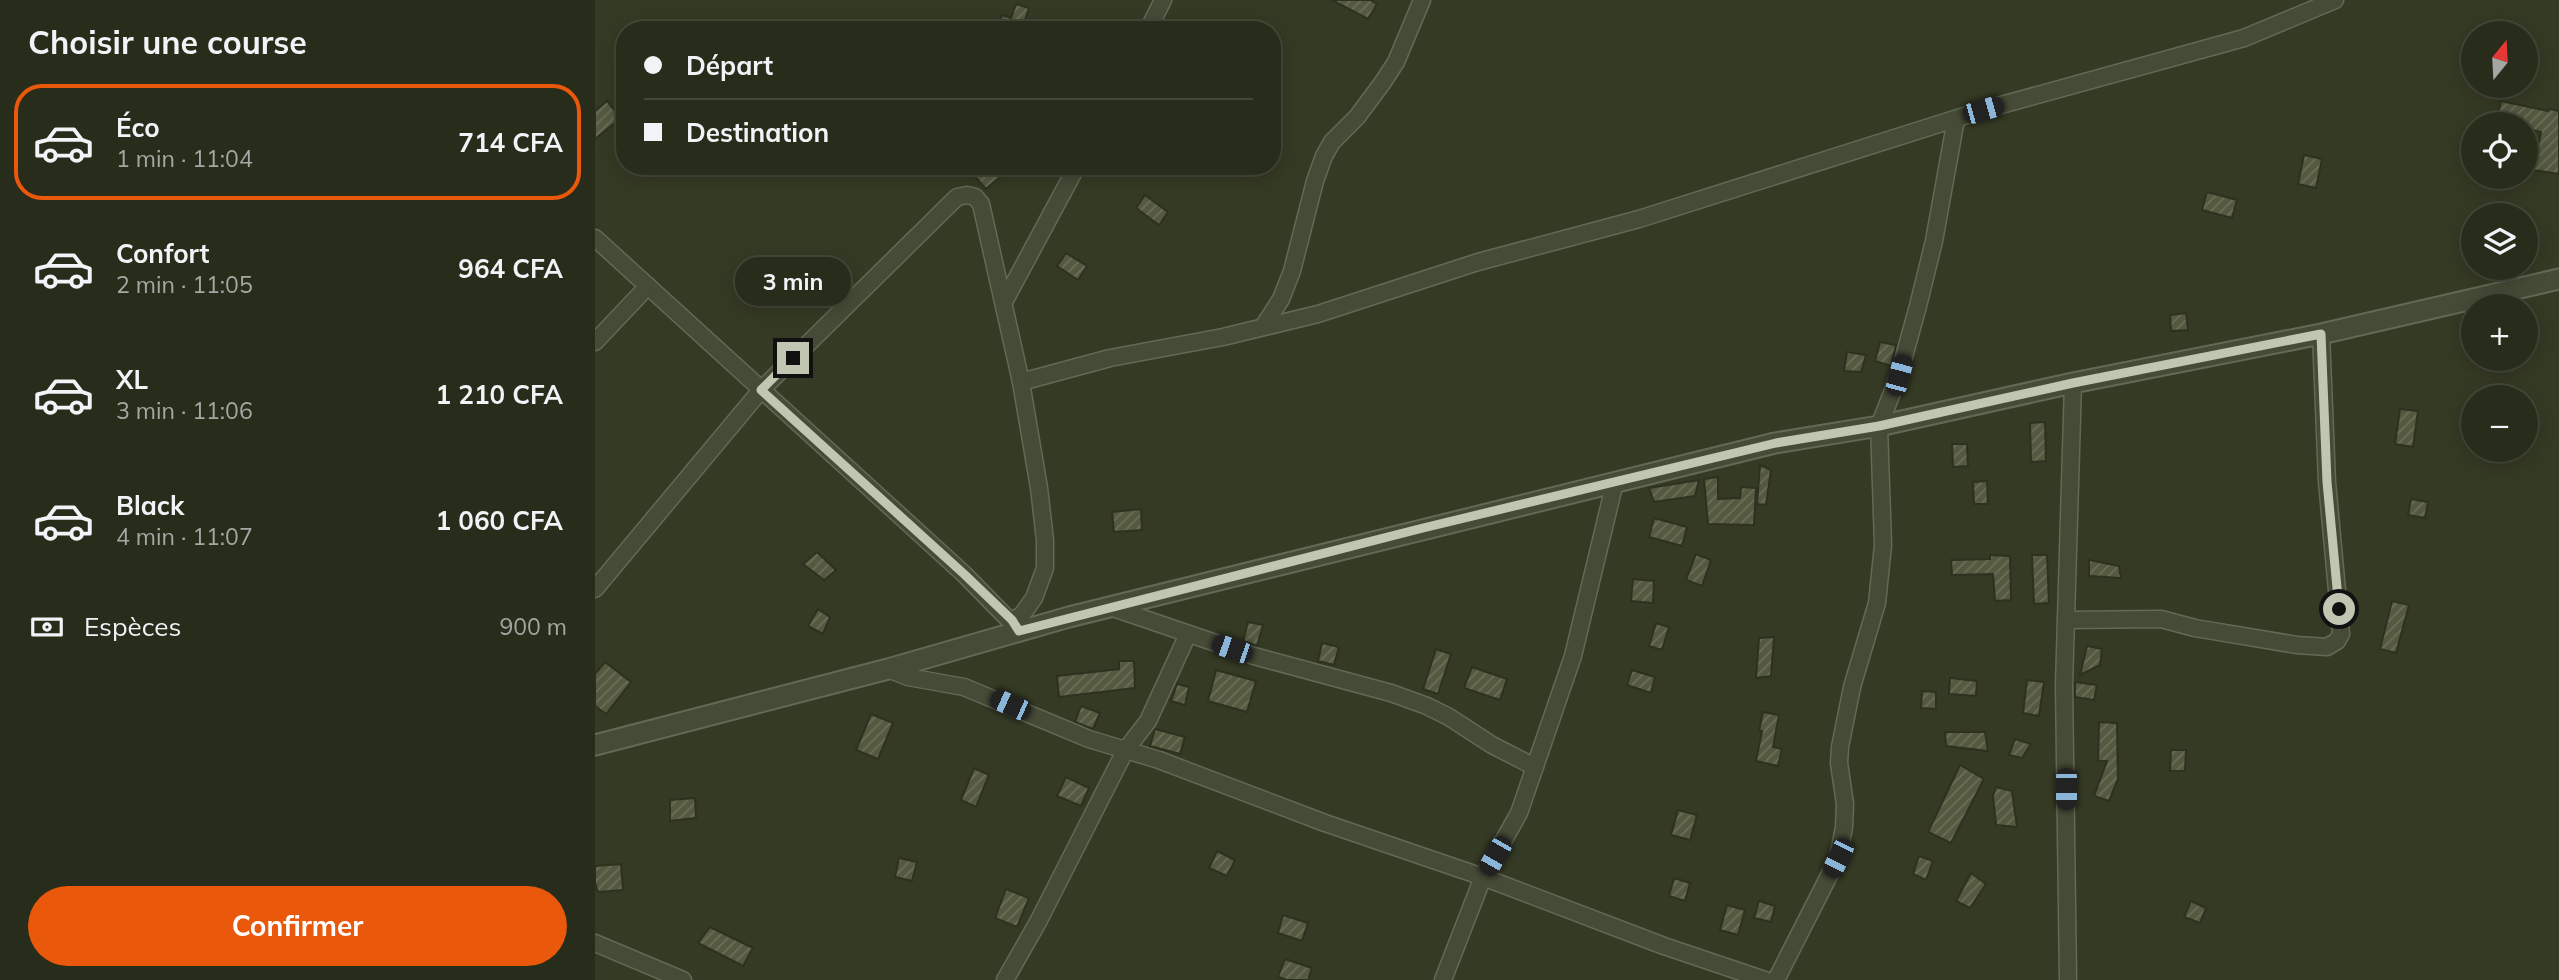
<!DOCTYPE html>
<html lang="fr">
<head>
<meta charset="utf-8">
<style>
  body { margin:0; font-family:Mulish,sans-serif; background:#343828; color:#f1f3f6; height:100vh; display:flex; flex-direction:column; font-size:26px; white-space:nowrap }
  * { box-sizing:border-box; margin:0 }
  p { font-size:23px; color:#a5a7a3 }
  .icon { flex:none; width:38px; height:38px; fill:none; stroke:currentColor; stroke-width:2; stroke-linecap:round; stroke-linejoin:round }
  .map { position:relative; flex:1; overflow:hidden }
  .details { display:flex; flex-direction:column; background:#282c1b; width:595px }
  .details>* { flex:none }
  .banner { position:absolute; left:21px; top:21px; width:665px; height:154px; border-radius:28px; box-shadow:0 4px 18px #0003,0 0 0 2px #44483a; display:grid; align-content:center; height:154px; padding:0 28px; background:#282c1b }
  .needle { width:46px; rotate:18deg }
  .tools { position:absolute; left:1866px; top:21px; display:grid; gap:14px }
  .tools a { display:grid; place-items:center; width:77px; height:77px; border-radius:50%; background:#282c1b; box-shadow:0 4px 18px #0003,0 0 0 2px #44483a; font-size:35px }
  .end { position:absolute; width:32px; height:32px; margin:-16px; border:9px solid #c1c6b3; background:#111; box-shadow:0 0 0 4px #111 }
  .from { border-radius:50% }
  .bubble { position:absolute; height:49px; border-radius:24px; background:#282c1b; box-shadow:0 4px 18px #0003,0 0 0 2px #44483a; font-size:23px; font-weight:700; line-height:49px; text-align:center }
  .car { position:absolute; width:21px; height:42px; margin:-21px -10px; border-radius:9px; box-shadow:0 0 5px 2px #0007; background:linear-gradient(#222 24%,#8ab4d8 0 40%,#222 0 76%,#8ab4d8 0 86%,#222 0) }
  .banner b { display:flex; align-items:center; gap:24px; height:66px; font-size:26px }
  .banner b+b { border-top:2px solid #44483a }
  .banner i { width:18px; height:18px; background:#f1f3f6 }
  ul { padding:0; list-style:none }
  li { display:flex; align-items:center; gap:21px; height:116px; margin:0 14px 10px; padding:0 14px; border:4px solid transparent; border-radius:28px }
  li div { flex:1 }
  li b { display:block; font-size:26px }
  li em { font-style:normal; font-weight:700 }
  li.active { border-color:#ea580c }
  li>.icon { width:63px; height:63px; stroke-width:1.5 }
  h2 { padding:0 28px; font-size:32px; line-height:84px }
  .pay { display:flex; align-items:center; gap:18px; height:77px; padding:0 28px; font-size:26px }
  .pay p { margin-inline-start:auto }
  .primary-button { display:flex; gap:14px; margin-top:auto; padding:14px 28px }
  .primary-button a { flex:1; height:80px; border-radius:42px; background:#ea580c; color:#fff; font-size:28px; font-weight:700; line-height:80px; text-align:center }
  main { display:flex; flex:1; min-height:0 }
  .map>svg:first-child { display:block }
  .building { fill:url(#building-hatch); stroke:#2c321f; stroke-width:2 }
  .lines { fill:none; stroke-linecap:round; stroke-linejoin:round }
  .minor-casing { stroke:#636956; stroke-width:19 }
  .tertiary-casing { stroke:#636956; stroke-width:23 }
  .minor { stroke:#464b37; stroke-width:16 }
  .tertiary { stroke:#464b37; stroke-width:19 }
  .route { stroke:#c1c6b3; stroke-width:9 }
</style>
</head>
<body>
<main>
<section class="details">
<h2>Choisir une course</h2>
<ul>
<li class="active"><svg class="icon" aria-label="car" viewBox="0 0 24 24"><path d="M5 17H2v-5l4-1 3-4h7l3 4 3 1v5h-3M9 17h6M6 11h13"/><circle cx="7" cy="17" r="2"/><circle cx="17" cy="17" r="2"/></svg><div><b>Éco</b><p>1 min · 11:04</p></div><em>714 CFA</em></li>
<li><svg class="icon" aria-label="car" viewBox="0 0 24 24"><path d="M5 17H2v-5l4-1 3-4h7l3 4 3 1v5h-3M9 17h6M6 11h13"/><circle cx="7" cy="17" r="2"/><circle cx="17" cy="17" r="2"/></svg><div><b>Confort</b><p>2 min · 11:05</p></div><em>964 CFA</em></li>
<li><svg class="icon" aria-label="car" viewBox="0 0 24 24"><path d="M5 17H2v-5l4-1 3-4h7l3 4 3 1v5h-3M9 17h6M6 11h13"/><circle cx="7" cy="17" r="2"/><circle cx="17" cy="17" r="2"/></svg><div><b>XL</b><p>3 min · 11:06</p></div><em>1 210 CFA</em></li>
<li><svg class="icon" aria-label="car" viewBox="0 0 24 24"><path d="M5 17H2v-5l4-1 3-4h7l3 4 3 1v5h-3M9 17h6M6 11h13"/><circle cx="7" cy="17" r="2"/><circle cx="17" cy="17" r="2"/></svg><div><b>Black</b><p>4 min · 11:07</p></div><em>1 060 CFA</em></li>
</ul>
<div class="pay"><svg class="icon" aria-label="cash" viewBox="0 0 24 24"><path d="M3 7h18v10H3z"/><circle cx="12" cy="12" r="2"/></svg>Espèces<p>900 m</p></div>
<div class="primary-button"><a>Confirmer</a></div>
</section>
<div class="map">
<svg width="1964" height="980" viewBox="0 0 1964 980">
  <defs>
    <pattern id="building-hatch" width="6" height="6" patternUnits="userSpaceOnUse" patternTransform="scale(1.75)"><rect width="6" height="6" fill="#545940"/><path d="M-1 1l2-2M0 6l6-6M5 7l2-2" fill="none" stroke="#6b6f59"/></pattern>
  </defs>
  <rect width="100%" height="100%" fill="#353a24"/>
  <g class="building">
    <path d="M737,0H775L782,4L773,19Z"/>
    <path d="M421,4L434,8L429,23L443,30H412L403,26L407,15L416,18Z"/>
    <path d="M12,101L26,118L0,139V111Z"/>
    <path d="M1906,101L1953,111L1954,109L1964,111V174L1938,170L1946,132L1930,128V124L1901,122Z"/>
    <path d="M1709,155L1727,159L1721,188L1703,184Z"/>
    <path d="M383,166H405L410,173L391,189L376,172Z"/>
    <path d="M1612,192L1642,200L1637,218L1607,210Z"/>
    <path d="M550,195L573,212L564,225L541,208Z"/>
    <path d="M471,253L492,266L483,280L462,266Z"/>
    <path d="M1591,313L1593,330L1576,331L1575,315Z"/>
    <path d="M1285,342L1301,345L1296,366L1280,361Z"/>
    <path d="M1252,352L1271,355L1266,372L1249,371Z"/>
    <path d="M1805,409L1823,411L1818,447L1800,444Z"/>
    <path d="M1450,422L1451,461L1436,462L1435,423Z"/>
    <path d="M1357,444H1372L1373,466L1358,467Z"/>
    <path d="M1165,465L1176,470L1171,505L1162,504Z"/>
    <path d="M1123,477V499L1145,498L1146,487L1161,488L1159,525L1113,524L1109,479Z"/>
    <path d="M1104,480L1100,496L1059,502L1054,488Z"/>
    <path d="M1392,481L1393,504H1379L1378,482Z"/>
    <path d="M1816,499L1833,502L1830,518L1813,515Z"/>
    <path d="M546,509L547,530L519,532L517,512Z"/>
    <path d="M1059,518L1092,527L1087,546L1054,537Z"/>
    <path d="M222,552L241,570L229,580L208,564Z"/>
    <path d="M1101,554L1116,560L1107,586L1091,580Z"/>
    <path d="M1395,555L1415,556L1416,600L1400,601L1398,574L1357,575L1356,560L1395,559Z"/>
    <path d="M1437,555H1452L1454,603L1439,604Z"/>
    <path d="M1494,560L1524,566L1526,578L1494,576Z"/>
    <path d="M1038,579L1059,581L1058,603L1036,601Z"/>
    <path d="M1797,601L1814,605L1801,653L1785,649Z"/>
    <path d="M223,609L235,617L228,634L213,626Z"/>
    <path d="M653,622L668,625L662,646L648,641Z"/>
    <path d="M1061,623L1074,627L1067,650L1054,646Z"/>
    <path d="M1179,637L1176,676L1161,678L1164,638Z"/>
    <path d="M727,643L744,647L739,665L723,661Z"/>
    <path d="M1492,646L1507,649L1505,665L1485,675Z"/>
    <path d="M841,649L856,654L843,694L828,689Z"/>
    <path d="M524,661H539L540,688L464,697L462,676L524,669Z"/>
    <path d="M10,662L36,682L11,714L0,706V674Z"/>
    <path d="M877,667L912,679L905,700L869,688Z"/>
    <path d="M621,670L661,681L652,712L613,701Z"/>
    <path d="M1037,670L1060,677L1056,693L1032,685Z"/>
    <path d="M1355,678L1382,681L1381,696L1354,694Z"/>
    <path d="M1432,680L1449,682L1444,716L1428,713Z"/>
    <path d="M1480,682L1502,685L1499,700L1480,697Z"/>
    <path d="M582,684L594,687L590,705L576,701Z"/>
    <path d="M1327,691L1341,692V709L1326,708Z"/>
    <path d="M486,706L505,713L498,729L480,722Z"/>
    <path d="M1168,712L1184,715L1178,747L1187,749L1183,766L1161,761L1167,731H1164Z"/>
    <path d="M276,714L298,723L283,759L261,750Z"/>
    <path d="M1504,722L1522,723L1523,779L1514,801L1499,796L1512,761H1503Z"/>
    <path d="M560,729L590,737L585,754L555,746Z"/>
    <path d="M1350,732H1390L1393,751L1351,746Z"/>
    <path d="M1420,739L1436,744L1427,758L1414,755Z"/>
    <path d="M1576,750H1591L1590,771H1575Z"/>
    <path d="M1365,765L1389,779L1356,843L1333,832Z"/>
    <path d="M379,768L394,775L381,807L366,800Z"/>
    <path d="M471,777L494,788L486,806L462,796Z"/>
    <path d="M1401,787L1417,791L1422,827L1401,825L1398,796Z"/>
    <path d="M100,798L101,818L75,821V800Z"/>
    <path d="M1083,810L1102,815L1095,840L1076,835Z"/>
    <path d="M622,851L640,860L632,876L614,868Z"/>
    <path d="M1324,856L1338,861L1331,880L1318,874Z"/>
    <path d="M304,858L322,862L317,881L300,877Z"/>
    <path d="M26,864L28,890L3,892L0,883V866Z"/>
    <path d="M1376,873L1391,884L1375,908L1361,901Z"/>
    <path d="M1079,878L1095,883L1090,901L1074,896Z"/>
    <path d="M411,889L434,898L422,927L400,918Z"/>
    <path d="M1164,901L1180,906L1176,922L1159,918Z"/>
    <path d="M1596,901L1611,908L1605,923L1589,917Z"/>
    <path d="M1132,905L1150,910L1143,935L1125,930Z"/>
    <path d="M688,915L713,923L707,941L683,933Z"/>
    <path d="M115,927L158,948L148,966L103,943Z"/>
    <path d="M690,959L717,968L713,980H692L683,977Z"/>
  </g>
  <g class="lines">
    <defs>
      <g id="minor">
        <path d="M553,30L568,0"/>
        <path d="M0,238L369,574L422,628"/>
        <path d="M409,302L482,166"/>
        <path d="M668,327L686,299L697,271L720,181L729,156L737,142L762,117L788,82L801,62L827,0"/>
        <path d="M0,342L53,286"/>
        <path d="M426,382L515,358L628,337L723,314L883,262L1044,219L1388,110L1649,38L1740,0"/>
        <path d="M0,589L166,390L362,197L372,195L380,197L386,204L426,382L444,488L450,540V568L439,598L426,616L417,620"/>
        <path d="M515,607L659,656L796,693L832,706L854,717L897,745L940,767"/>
        <path d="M1471,620L1566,619L1600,628L1702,645L1732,647L1742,641L1746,634L1732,482L1726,334"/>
        <path d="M293,669L313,677L369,687L494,739L564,760L730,823L888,877L1069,946L1170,980"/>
        <path d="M0,943L88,980"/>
        <path d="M410,980L443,922L530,751L553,721L593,634"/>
        <path d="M848,980L888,877L924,813L978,656L1020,482"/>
        <path d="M1181,980L1243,858L1249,827L1250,804L1244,763L1245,747L1257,687L1282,603L1288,545L1284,426L1304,375L1323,306L1339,241L1361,119"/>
        <path d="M1473,980L1469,685L1478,383"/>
      </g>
      <path id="tertiary" d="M0,745L293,669L474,617L1180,443L1284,426L1478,383L1726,334L1964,279"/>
    </defs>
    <use href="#minor" class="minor-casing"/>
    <use href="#tertiary" class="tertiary-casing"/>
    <use href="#minor" class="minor"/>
    <use href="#tertiary" class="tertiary"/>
  </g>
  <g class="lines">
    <path class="route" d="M198,358L166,390L369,574L417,620L424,631L828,528L1181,443L1284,426L1478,383L1726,334L1732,482L1744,609"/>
  </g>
</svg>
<div class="tools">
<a><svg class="needle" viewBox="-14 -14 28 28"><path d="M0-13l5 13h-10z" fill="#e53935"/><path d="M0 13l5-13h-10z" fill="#a5a7a3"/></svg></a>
<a><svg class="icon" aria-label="locate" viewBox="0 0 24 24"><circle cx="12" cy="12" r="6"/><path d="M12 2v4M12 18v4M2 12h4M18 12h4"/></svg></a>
<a><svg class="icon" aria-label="layers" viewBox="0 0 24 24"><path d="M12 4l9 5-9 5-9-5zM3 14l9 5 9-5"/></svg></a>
<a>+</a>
<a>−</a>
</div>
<i class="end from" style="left:1744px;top:609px"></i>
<i class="end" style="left:198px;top:358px"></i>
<div class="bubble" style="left:140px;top:257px;width:116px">3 min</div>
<i class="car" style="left:1388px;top:110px;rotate:74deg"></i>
<i class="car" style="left:1304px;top:375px;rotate:15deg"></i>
<i class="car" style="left:637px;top:649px;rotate:289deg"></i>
<i class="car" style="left:415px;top:705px;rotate:294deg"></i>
<i class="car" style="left:1471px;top:789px;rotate:180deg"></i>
<i class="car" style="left:900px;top:856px;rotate:210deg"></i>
<i class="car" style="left:1243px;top:858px;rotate:206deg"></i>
<div class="banner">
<b><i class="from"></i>Départ</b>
<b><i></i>Destination</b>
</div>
</div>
</main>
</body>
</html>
